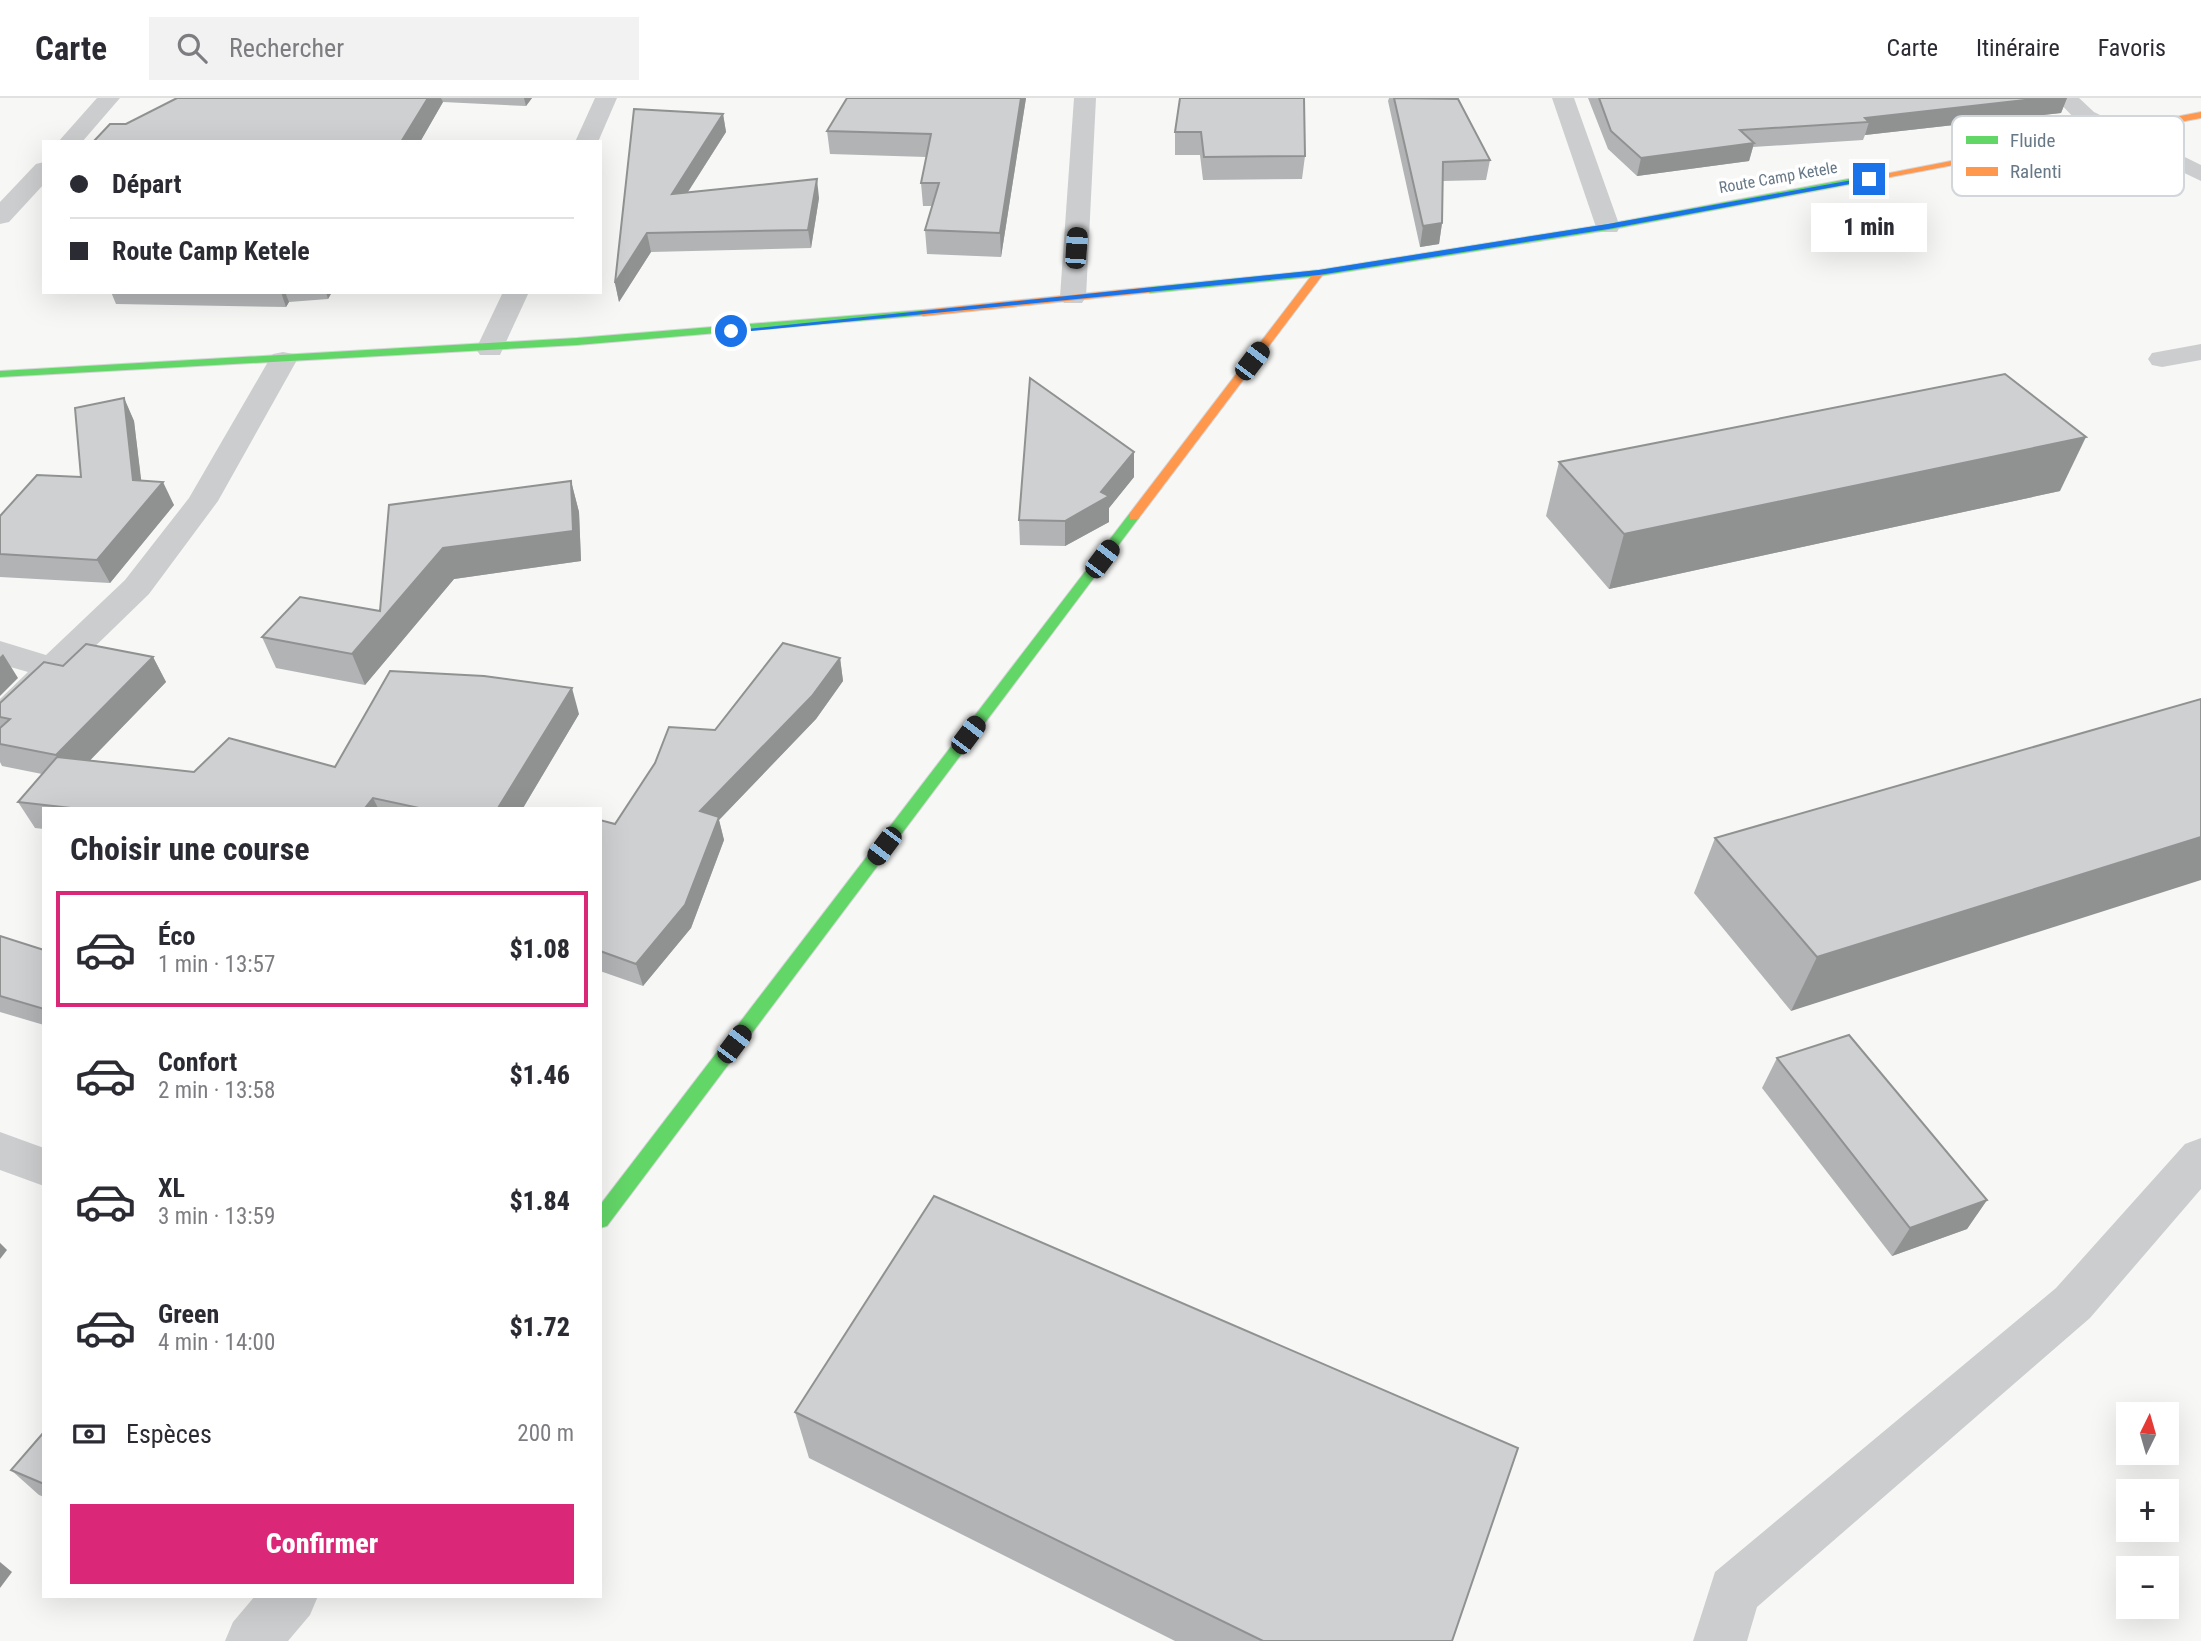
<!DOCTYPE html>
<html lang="fr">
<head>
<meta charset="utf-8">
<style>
  body { margin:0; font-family:"Roboto Condensed",sans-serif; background:#f2f2f3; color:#2b2b33; height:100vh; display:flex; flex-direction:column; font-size:26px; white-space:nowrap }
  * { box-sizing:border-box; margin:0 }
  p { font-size:23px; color:#7c7c81 }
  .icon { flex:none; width:38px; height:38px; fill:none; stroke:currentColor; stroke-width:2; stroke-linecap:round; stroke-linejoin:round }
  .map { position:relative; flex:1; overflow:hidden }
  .drawer { position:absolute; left:42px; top:709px; width:560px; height:791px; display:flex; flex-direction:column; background:#fff; border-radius:0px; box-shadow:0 7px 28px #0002 }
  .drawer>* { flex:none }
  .guide { position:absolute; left:42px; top:42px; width:560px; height:154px; border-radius:0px; box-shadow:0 7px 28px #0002; display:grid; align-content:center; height:154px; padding:0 28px; background:#fff }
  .needle { width:46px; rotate:5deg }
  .fabs { position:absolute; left:2116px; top:1304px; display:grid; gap:14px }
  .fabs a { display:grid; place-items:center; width:63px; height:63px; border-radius:0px; background:#fff; box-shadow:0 7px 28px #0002; font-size:35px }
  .end { position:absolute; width:32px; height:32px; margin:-16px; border:9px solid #1a73e8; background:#fff; box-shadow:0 0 0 4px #fff }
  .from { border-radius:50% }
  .bubble { position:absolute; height:49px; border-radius:0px; background:#fff; box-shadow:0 7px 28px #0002; font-size:23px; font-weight:800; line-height:49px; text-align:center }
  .car { position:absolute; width:21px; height:42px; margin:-21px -10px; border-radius:9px; box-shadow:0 0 5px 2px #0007; background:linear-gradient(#222 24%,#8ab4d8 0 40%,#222 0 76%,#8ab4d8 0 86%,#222 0) }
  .guide b { display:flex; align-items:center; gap:24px; height:66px; font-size:26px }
  .guide b+b { border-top:2px solid #e1e1e2 }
  .guide i { width:18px; height:18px; background:#2b2b33 }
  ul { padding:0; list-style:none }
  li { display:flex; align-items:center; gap:21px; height:116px; margin:0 14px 10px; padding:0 14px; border:4px solid transparent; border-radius:0px }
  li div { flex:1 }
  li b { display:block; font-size:26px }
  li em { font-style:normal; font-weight:800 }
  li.selected { border-color:#db2777 }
  li>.icon { width:63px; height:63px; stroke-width:1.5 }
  h2 { padding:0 28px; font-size:32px; line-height:84px }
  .pay { display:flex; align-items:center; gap:18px; height:77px; padding:0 28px; font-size:26px }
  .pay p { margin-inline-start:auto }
  .action { display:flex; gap:14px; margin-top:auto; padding:14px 28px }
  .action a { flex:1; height:80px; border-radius:0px; background:#db2777; color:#fff; font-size:28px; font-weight:800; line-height:80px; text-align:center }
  header { display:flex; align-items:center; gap:42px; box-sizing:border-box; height:98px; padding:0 35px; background:#fff; border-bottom:2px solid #e1e1e2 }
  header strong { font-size:33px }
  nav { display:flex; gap:38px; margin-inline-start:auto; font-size:24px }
  .search { width:490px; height:63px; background:#f2f2f3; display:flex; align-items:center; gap:18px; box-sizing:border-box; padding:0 24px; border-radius:0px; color:#7c7c81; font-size:26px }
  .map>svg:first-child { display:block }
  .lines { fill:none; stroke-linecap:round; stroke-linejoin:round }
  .fast-casing { stroke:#d4d5d6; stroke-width:2 }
  .slow-casing { stroke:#d4d5d6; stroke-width:2 }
  .street { fill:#cccdce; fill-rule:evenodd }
  .fast { fill:#63d668; fill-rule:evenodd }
  .slow { fill:#ff974d; fill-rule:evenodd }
  .wall { fill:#b1b3b4 }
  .shaded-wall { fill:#909292 }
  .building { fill:#ced0d1; stroke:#909292; stroke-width:2 }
  .route { fill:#1a73e8 }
  .labels { text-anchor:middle; stroke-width:7; stroke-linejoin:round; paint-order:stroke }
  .far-street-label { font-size:16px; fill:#677887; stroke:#fff }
  .key { fill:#fff; stroke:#d1d6db; stroke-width:2 }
  .key-label { font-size:19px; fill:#677887 }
</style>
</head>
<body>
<header>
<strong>Carte</strong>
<div class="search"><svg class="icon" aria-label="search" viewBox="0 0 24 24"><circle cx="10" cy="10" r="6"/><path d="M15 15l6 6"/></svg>Rechercher</div>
<nav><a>Carte</a><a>Itinéraire</a><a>Favoris</a></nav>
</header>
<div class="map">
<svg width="2201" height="1543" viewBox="0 0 2201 1543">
  <rect width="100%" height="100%" fill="#f7f7f6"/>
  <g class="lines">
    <defs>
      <g id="fast">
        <path d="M1859,79L1862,80V84L1608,132L1319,178L1150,195L1145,192L1150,189L1319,172L1608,126Z"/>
        <path d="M923,212L928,215L927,217L577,247L0,279V273L577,240Z"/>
        <path d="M1134,414L1140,418L1138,421L607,1128L600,1130V1107L1130,415Z"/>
      </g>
      <g id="slow">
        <path d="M2201,14V20L1859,85L1854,82Z"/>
        <path d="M1315,173L1324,175L1138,421H1130V415Z"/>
        <path d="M1150,189L1154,190V194L923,218L918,215L923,212Z"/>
      </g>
    </defs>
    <use href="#fast" class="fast-casing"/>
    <use href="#slow" class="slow-casing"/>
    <g class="street">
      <path d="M97,0H120L82,44H58Z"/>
      <path d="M595,0H617L598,44H575Z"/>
      <path d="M1074,0H1096L1086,199L1082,205H1064L1060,199Z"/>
      <path d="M1552,0H1574L1620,129L1617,134H1599L1596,129Z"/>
      <path d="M2055,0H2079L2094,14L2201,67V83L2078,24Z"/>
      <path d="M44,64V86L9,124L0,126V104L36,66Z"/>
      <path d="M503,194H529L500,257H480L476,251Z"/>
      <path d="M2201,246V262L2162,269L2152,267L2148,261L2152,255Z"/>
      <path d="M283,254L293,256L297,262L218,403L149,496L12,629L0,633V601L28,574L0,566V543L46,557L125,482L189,400L269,262L273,256Z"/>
      <path d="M0,1034L44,1050V1088L0,1072Z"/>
      <path d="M2201,1040V1091L2090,1220L1757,1509L1747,1543H1693L1715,1474L2056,1190L2185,1046Z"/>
      <path d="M255,1498H318L310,1517L288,1543H225L233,1524Z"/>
    </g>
    <use href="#fast" class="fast"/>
    <use href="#slow" class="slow"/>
  </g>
  <g class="wall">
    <path d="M177,0H532L526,8L443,4L420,44H93Z"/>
    <path d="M847,0H1026L1001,159L927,156L925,132L932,108H923L921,85L926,59L830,56L827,33Z"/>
    <path d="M1180,0L1305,58L1302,81L1203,82L1200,57H1175V34Z"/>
    <path d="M1389,0H1445L1490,62L1486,82L1443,83L1442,125L1439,146L1420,149L1388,3Z"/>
    <path d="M1588,0H2067L2061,15L1865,37L1863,42L1753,49L1749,63L1637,78L1608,51Z"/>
    <path d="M723,16L726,34L688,94L819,100L811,150L651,154L619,204L615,185Z"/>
    <path d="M111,194H332L328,201L289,204L286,209L116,206Z"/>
    <path d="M124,300L134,323L141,383L174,407L110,485L0,479V418L81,379Z"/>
    <path d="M1134,354V379L1109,410V424L1065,448L1020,447L1019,422Z"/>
    <path d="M1559,364L2060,393L1609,491L1546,418Z"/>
    <path d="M571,383L579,414L581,463L454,481L365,587L276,570L262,539L380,513Z"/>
    <path d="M153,559L166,584L90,662L194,674L335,669L579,616L523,710H44V731L35,730L18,704L42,676L2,668L0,664V605L63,568Z"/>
    <path d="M840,560L843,583L816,621L719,722L724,742L691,830L643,888L600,873V722L615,726L715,632Z"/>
    <path d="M2201,601L1791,913L1694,795L1715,740Z"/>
    <path d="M0,838L44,852V927L0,914Z"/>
    <path d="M1777,960L1987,1102L1967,1131L1892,1158L1762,990Z"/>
    <path d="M795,1314L1452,1543H1175L809,1360Z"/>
    <path d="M44,1334V1399L39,1397L11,1372Z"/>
  </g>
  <g class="shaded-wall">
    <path d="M428,0H441L443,4L420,44H401Z"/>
    <path d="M524,0H532L526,8Z"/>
    <path d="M1021,0H1026L1001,159L1000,135Z"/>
    <path d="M2043,0H2067L2061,15L1865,37L1869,24L1865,20Z"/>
    <path d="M723,16L726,34L675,114L672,96Z"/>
    <path d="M1754,45L1749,63L1637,78L1641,60Z"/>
    <path d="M817,81L819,100L811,150L808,132Z"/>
    <path d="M1442,125L1439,146L1420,149L1423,128Z"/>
    <path d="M647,135L651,154L619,204L615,185Z"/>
    <path d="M281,194H285L289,204L286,209Z"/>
    <path d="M326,194H332L328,201Z"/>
    <path d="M124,300L134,323L144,405L133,382Z"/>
    <path d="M2086,339L2060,393L1609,491L1624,436Z"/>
    <path d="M1134,354V379L1109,410V424L1065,448V423L1101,394Z"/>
    <path d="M571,383L579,414L581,463L454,481L365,587L352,556L443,450Z"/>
    <path d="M163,384L174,407L110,485L97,462Z"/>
    <path d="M3,556L18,580L0,598V559Z"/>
    <path d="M153,559L166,584L71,682L56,657Z"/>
    <path d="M840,560L843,583L816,621L719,722L724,742L691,830L643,888L636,866L700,713Z"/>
    <path d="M572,590L579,616L523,710H498Z"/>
    <path d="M373,700L378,710H365Z"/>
    <path d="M2201,739V782L1791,913L1817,859Z"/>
    <path d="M1987,1102L1967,1131L1892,1158L1910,1130Z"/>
    <path d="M0,1145L7,1152L0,1161Z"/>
    <path d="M0,1464L12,1474L0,1490Z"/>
  </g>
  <g class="building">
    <path d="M177,0H428L401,44H93L110,26H126Z"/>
    <path d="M847,0H1021L1000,135L925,132L939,85H921L931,36L827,33Z"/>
    <path d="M1180,0H1304L1305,58L1204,59L1201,34H1175Z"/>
    <path d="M1394,0L1458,1L1490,62L1443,64L1442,125L1423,128Z"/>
    <path d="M1599,0H2043L1865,20L1869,24L1740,32L1754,45L1641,60L1611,33Z"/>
    <path d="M634,11L723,16L672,96L817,81L808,132L647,135L615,185Z"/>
    <path d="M2005,276L2086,339L1624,436L1559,364Z"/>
    <path d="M1030,280L1134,354L1101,394L1109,398L1065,423L1019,422Z"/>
    <path d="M124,300L133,382L163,384L97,462L0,456V418L37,377L81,379L75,310Z"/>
    <path d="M571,383L573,433L443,450L352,556L262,539L300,499L380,513L389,407Z"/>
    <path d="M783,545L840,560L812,598L700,713L719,719L685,807L636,866L600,853V722L615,726L655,665L669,629L715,632Z"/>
    <path d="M86,546L153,559L56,657L0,646V630L10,621L0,619V605L44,564L63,568Z"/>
    <path d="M390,573L484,578L572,590L498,710H419L373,700L365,710H71L18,704L57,659L194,674L229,640L335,669Z"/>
    <path d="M2201,601V739L1817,859L1715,740Z"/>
    <path d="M0,838L44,852V911L0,898Z"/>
    <path d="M1849,937L1987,1102L1910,1130L1777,960Z"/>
    <path d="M934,1098L1518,1350L1452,1543H1263L795,1314Z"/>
    <path d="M44,1334V1386L11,1372Z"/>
  </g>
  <path class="route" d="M1869,79L1871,82L1608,131L1319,177L731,235L727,233L1319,172L1608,126Z"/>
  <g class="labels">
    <g class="far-street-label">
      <text transform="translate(1778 79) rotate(-10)" y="6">Route Camp Ketele</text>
    </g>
  </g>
  <rect x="1952" y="18" width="232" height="80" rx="10" class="key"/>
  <rect x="1966" y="38" width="32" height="8" fill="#63d668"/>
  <rect x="1966" y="69" width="32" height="9" fill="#ff974d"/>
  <g class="key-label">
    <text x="2010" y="49">Fluide</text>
    <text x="2010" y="80">Ralenti</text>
  </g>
</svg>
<div class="fabs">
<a><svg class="needle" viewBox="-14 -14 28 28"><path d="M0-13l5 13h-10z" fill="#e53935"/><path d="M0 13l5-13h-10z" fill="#7c7c81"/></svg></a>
<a>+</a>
<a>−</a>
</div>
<i class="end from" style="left:731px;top:233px"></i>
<i class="end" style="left:1869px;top:81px"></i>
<div class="bubble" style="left:1811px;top:105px;width:116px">1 min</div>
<i class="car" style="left:1076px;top:150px;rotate:4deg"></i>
<i class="car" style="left:1252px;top:263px;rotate:37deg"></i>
<i class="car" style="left:1102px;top:461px;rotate:37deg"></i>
<i class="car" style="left:968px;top:637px;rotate:37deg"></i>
<i class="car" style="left:884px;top:748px;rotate:217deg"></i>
<i class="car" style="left:734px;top:946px;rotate:37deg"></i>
<div class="guide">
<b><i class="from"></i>Départ</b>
<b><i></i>Route Camp Ketele</b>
</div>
<section class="drawer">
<h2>Choisir une course</h2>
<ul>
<li class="selected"><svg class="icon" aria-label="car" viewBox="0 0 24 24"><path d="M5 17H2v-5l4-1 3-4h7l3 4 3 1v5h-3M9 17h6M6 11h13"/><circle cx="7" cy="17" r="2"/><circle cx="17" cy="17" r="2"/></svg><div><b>Éco</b><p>1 min · 13:57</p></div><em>$1.08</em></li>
<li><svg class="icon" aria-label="car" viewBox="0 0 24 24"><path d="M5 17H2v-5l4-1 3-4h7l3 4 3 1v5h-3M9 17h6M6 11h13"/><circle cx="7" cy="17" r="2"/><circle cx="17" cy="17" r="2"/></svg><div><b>Confort</b><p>2 min · 13:58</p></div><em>$1.46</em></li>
<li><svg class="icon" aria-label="car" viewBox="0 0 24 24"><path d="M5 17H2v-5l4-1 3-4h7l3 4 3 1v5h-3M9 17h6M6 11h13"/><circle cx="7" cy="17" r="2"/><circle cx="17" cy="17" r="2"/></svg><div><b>XL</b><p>3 min · 13:59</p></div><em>$1.84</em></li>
<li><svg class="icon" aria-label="car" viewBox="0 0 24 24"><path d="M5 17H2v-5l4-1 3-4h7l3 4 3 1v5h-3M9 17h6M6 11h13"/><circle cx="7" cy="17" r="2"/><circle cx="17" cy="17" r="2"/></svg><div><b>Green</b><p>4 min · 14:00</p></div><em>$1.72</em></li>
</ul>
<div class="pay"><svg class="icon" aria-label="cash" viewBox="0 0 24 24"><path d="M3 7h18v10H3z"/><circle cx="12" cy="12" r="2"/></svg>Espèces<p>200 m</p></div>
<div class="action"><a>Confirmer</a></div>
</section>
</div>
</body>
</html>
